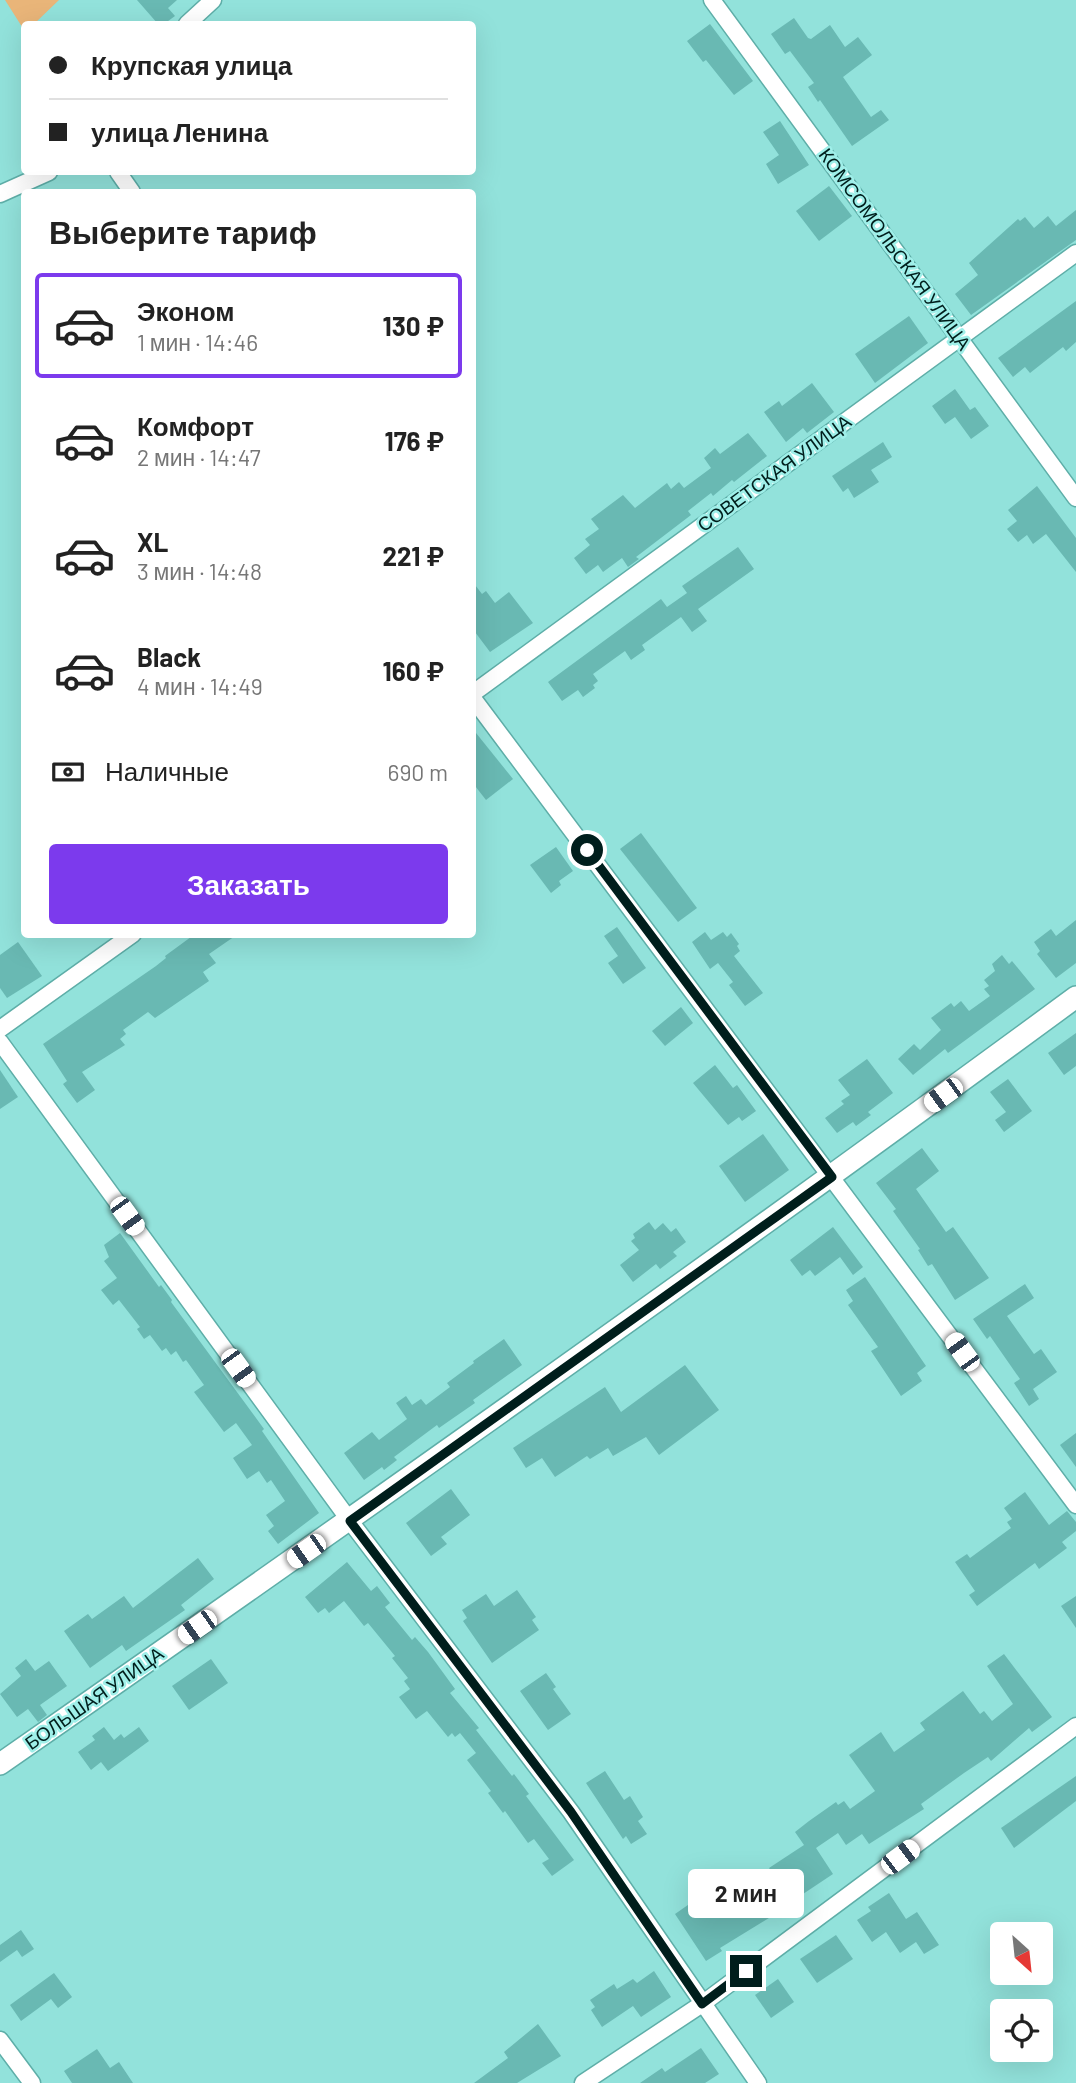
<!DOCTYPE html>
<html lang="ru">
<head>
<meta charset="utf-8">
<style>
  body { margin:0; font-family:Barlow,sans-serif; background:#f6f6f6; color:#222; height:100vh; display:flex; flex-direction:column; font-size:26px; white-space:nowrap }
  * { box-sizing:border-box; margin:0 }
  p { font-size:23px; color:#767676 }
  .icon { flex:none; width:38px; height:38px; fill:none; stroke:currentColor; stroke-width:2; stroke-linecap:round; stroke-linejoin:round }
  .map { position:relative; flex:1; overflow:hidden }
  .drawer { position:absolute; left:21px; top:189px; width:455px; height:749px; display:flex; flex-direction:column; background:#fff; border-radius:7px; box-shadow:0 7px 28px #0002 }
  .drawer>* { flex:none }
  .guide { position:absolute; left:21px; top:21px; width:455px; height:154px; border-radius:7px; box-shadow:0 7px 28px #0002; display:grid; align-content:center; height:154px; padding:0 28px; background:#fff }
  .needle { width:46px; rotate:153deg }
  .fabs { position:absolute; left:990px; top:1922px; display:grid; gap:14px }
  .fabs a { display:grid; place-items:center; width:63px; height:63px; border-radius:7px; background:#fff; box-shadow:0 7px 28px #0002; font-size:35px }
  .end { position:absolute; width:32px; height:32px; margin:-16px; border:9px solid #001e1c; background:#fff; box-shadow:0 0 0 4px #fff }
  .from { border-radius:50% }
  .bubble { position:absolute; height:49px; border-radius:7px; background:#fff; box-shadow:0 7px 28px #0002; font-size:23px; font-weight:700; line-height:49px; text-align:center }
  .car { position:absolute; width:21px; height:42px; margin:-21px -10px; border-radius:9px; box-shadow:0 0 5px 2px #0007; background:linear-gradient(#fff 24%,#345 0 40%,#fff 0 76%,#345 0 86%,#fff 0) }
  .guide b { display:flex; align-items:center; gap:24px; height:66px; font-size:26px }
  .guide b+b { border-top:2px solid #e0e0e0 }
  .guide i { width:18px; height:18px; background:#222 }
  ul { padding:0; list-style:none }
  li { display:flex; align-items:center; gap:21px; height:105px; margin:0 14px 10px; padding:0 14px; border:4px solid transparent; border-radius:7px }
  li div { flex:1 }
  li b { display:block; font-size:26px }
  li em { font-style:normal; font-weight:700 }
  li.selected { border-color:#7c3aed }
  li>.icon { width:63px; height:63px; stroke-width:1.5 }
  h2 { padding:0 28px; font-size:32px; line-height:84px }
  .pay { display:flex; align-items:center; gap:18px; height:77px; padding:0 28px; font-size:26px }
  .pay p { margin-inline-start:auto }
  .primary-button { display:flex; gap:14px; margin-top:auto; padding:14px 28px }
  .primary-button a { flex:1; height:80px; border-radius:7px; background:#7c3aed; color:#fff; font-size:28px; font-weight:700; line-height:80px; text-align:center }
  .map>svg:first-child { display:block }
  .green { fill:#e9b579 }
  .building { fill:#69b9b3 }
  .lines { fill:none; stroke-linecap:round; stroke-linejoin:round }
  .minor-casing { stroke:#5eaea8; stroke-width:19 }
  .tertiary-casing { stroke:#5eaea8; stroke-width:24 }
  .minor { stroke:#fff; stroke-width:16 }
  .tertiary { stroke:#fff; stroke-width:21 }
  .route { stroke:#001e1c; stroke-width:9 }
  .labels { text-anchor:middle; stroke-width:5; stroke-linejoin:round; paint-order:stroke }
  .street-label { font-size:19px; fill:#001e1c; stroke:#9fefe9 }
</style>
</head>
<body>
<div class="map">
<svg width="1076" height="2083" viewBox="0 0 1076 2083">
  <rect width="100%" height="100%" fill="#92e2db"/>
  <path class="green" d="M5,0H59L34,24H24V30Z"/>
  <g class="building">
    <path d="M137,0H177L168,8L175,16L164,24H158Z"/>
    <path d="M794,18L808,38L811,39L830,25L845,47L858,37L872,55L843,77L871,117L881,110L889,120L852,146L820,100L818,102L808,87L814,83L790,51L785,54L771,34Z"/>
    <path d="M710,24L753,81L734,95L706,60L703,62L687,41Z"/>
    <path d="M780,121L809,165L778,184L766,164L779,155L763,132Z"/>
    <path d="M829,186L852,216L819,241L796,211Z"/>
    <path d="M1076,210V240L971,315L955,294L978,275L969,263L1018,219L1020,221L1025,217L1034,228L1048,216L1056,226Z"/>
    <path d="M1076,301V342L1066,351L1063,347L1030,373L1025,367L1013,377L998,358Z"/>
    <path d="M909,316L928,343L875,383L855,354Z"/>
    <path d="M812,383L834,412L807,433L803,428L786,442L764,412L779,401L782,406Z"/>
    <path d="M955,389L970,410L975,407L989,426L971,439L955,417L945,424L932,406Z"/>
    <path d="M748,433L767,456L734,482L732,480L713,496L711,493L688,511L691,515L636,557L639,559L628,567L622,558L603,572L598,565L586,574L574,558L590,545L585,539L599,529L591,519L623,495L635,508L667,483L671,489L679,482L684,488L711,468L704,458L715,448L720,454Z"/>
    <path d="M883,442L892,457L871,470L879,482L854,498L848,488L843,492L832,476Z"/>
    <path d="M1037,486L1076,538V572L1046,534L1033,544L1027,535L1018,542L1007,529L1017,521L1008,510Z"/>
    <path d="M738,547L754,569L698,609L707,621L692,632L681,617L642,645L645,650L631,660L625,651L593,674L598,681L593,685L595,688L583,697L578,690L562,701L548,682L661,599L667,607L687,593L682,586Z"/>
    <path d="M472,581L482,594L486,591L495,603L509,592L533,623L490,652L472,628Z"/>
    <path d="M472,728L513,779L486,800L472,782Z"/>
    <path d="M641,833L697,908L678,922L620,849Z"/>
    <path d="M556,847L573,871L559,881L561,885L551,893L530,865Z"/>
    <path d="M1076,920V963L1056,978L1037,954L1040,951L1034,942L1051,929L1056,936Z"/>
    <path d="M617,927L646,968L623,984L608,963L618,956L604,936Z"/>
    <path d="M705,932L711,940L723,932L727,937L731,933L739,944L737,946L740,951L734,956L763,993L745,1006L729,985L733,982L718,963L710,969L692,942Z"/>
    <path d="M195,934H238L209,954L216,963L203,972L209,981L155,1018L148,1012L123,1030L126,1034L120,1039L125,1045L82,1072L95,1090L77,1103L63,1084L67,1081L43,1044L156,966L166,958L165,956Z"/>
    <path d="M18,942L42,976L7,998L0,988V955Z"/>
    <path d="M1002,955L1009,964L1012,961L1035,989L948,1053L945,1049L913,1075L898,1059L914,1044L920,1050L941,1030L931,1018L951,1003L954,1007L961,1001L969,1011L990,996L984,989L989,986L984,980L995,971L992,964Z"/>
    <path d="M681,1007L693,1023L665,1046L652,1031Z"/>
    <path d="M1076,1033V1066L1064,1075L1048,1053Z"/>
    <path d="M867,1059L893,1093L868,1112L871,1115L856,1126L853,1122L837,1133L825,1118L844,1104L841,1101L850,1095L838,1080Z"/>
    <path d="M715,1065L733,1088L737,1085L756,1111L742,1121L739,1117L728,1125L693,1083Z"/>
    <path d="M0,1070L18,1097L0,1109Z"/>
    <path d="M1008,1079L1032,1111L1004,1132L995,1120L1006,1112L990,1092Z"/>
    <path d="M763,1134L789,1170L745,1202L719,1166Z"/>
    <path d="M922,1148L939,1171L916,1189L946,1232L953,1227L989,1278L955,1300L932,1264L928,1266L918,1250L920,1249L893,1211L896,1209L876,1183Z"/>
    <path d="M649,1222L655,1230L663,1223L671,1232L676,1228L686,1242L673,1252L677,1256L660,1269L656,1264L633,1282L620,1265L639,1250L631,1241L635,1238L633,1234Z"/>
    <path d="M833,1227L863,1267L853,1275L840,1257L815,1276L810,1270L802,1276L790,1260Z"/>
    <path d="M120,1233L159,1287L161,1285L172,1300L171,1302L264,1429L262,1431L319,1513L278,1544L268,1531L274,1526L266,1515L285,1501L271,1480L267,1483L259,1471L247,1479L233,1458L252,1445L236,1423L224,1432L194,1392L204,1385L186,1360L183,1362L176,1351L171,1355L166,1348L162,1351L150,1335L144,1339L137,1329L140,1327L119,1300L113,1305L101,1290L117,1278L104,1261L109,1257L104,1245Z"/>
    <path d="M865,1277L926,1366L917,1373L922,1381L901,1396L871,1351L878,1347L848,1305L853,1301L846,1290Z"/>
    <path d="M1025,1284L1034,1298L1007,1316L1034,1354L1041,1349L1057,1372L1033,1389L1039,1399L1029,1406L1014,1383L1020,1379L990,1336L987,1339L973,1319Z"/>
    <path d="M504,1339L522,1365L473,1400L475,1403L449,1421L439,1428L437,1425L394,1457L397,1460L384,1470L382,1467L364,1480L344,1453L372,1432L379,1440L407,1419L396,1403L406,1396L412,1405L421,1399L426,1405L450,1387L447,1383L474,1363L473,1361Z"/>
    <path d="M685,1365L719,1410L659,1455L646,1437L613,1456L608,1448L590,1459L587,1456L555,1477L542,1458L526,1468L513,1448L605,1387L621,1412Z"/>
    <path d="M1076,1433V1467L1060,1445Z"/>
    <path d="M451,1489L470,1515L441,1537L447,1544L431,1556L406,1523Z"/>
    <path d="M1025,1492L1049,1525L1067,1511L1076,1522V1531L1062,1542L1067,1548L1039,1569L1035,1563L977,1606L969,1595L975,1591L955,1562L967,1554L970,1558L1011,1528L1007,1522L1012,1519L1004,1508Z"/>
    <path d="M198,1558L214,1579L181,1605L185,1610L126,1651L122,1645L90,1668L64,1631L88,1614L92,1619L124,1596L133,1608Z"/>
    <path d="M347,1562L371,1591L377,1586L390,1603L385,1607L412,1640L415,1637L428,1652L455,1689L450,1693L479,1728L476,1730L512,1776L514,1774L529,1794L526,1796L574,1860L552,1876L542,1863L549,1859L534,1839L528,1843L505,1811L503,1813L488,1793L491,1791L467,1760L476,1753L460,1733L455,1737L452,1733L448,1737L427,1711L416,1719L399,1697L410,1689L404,1681L408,1678L392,1658L395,1656L368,1623L364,1626L344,1601L329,1613L325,1608L318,1613L305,1597Z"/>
    <path d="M517,1590L536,1617L532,1620L539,1630L492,1663L463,1621L467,1618L462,1610L486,1594L494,1606Z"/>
    <path d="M1076,1596V1628L1061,1606Z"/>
    <path d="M1004,1654L1052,1717L1032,1732L1029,1728L991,1761L988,1757L964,1773L921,1804L924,1809L869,1844L862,1834L846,1845L838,1833L816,1848L833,1874L791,1902L792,1904L720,1948L722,1951L706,1961L675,1914L698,1898L709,1916L774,1875L769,1868L804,1845L795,1832L809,1821L836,1802L838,1805L844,1801L850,1809L875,1791L849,1755L881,1732L894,1752L925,1730L920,1723L963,1691L980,1714L984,1711L992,1721L1013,1704L987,1666Z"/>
    <path d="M26,1659L35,1671L49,1661L67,1686L40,1705L47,1715L38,1722L28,1709L17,1717L0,1694L21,1676L15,1668Z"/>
    <path d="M211,1659L228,1683L189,1710L172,1686Z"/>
    <path d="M546,1673L556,1687L553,1689L571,1714L548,1730L520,1691Z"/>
    <path d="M104,1727L114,1740L121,1734L124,1738L139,1727L149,1741L108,1771L101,1762L91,1770L78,1752L95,1740L92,1736Z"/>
    <path d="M605,1771L624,1800L630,1796L643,1817L638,1821L647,1834L631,1844L626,1836L623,1839L586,1783Z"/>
    <path d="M1076,1776V1801L1014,1848L1001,1828Z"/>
    <path d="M889,1893L906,1919L917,1912L939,1945L924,1954L916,1942L900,1953L886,1932L872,1942L857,1920L871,1911L868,1907Z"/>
    <path d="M21,1930L34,1949L22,1957L17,1950L0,1962V1945Z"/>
    <path d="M836,1935L853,1959L817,1983L800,1959Z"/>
    <path d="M654,1971L671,1997L641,2017L633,2006L602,2027L591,2010L595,2007L590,2000L614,1984L617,1989L633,1979L637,1983Z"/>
    <path d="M54,1973L72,1997L58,2008L51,1999L21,2021L10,2005Z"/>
    <path d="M778,1979L794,2002L771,2018L755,1995Z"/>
    <path d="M538,2024L561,2056L517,2083H474L508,2058L504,2052Z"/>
    <path d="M701,2048L719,2074L705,2083H640L662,2068L665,2072Z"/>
    <path d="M97,2049L110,2068L119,2062L133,2083H72L64,2071Z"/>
  </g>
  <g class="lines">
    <defs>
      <g id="minor">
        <path d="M712,0L1076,498"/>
        <path d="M187,24L213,0"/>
        <path d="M118,172L132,192"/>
        <path d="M0,194L49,172"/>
        <path d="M472,694L1076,253"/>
        <path d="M472,697L1076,1505"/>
        <path d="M0,1029L133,934"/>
        <path d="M0,1042L350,1521L571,1812L758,2083"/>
        <path d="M0,2040L32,2083"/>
        <path d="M583,2083L702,2004L1076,1726"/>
      </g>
      <path id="tertiary" d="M0,1764C362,1512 721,1258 1076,997"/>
    </defs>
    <use href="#minor" class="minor-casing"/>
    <use href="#tertiary" class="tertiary-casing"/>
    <use href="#minor" class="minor"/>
    <use href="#tertiary" class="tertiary"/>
  </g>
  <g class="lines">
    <path class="route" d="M587,850L832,1177L350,1521L571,1812L702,2004L746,1971"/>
  </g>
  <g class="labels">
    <g class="street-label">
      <text transform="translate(895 249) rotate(54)" y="7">КОМСОМОЛЬСКАЯ УЛИЦА</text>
      <text transform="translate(774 473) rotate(-36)" y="7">СОВЕТСКАЯ УЛИЦА</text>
      <text transform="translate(94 1698) rotate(-35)" y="7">БОЛЬШАЯ УЛИЦА</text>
    </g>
  </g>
</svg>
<div class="fabs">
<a><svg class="needle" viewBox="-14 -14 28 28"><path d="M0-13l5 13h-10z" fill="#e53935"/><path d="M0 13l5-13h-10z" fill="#767676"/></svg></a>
<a><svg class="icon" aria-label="locate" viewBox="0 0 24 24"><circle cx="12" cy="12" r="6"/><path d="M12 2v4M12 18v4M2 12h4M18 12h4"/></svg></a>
</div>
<i class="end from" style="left:587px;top:850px"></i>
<i class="end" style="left:746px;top:1971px"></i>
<div class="bubble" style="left:688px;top:1869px;width:116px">2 мин</div>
<i class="car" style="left:943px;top:1095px;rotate:234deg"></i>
<i class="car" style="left:127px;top:1216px;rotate:144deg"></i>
<i class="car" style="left:962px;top:1352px;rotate:324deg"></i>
<i class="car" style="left:238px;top:1368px;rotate:144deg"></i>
<i class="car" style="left:306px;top:1551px;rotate:235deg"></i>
<i class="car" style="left:197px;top:1627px;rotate:235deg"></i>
<i class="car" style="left:900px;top:1857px;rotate:53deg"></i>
<div class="guide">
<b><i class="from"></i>Крупская улица</b>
<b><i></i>улица Ленина</b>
</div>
<section class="drawer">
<h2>Выберите тариф</h2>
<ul>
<li class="selected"><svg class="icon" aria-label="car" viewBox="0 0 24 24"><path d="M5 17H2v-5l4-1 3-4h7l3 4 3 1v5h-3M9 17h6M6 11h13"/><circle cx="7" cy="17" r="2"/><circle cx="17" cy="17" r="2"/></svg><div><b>Эконом</b><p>1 мин · 14:46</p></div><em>130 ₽</em></li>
<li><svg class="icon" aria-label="car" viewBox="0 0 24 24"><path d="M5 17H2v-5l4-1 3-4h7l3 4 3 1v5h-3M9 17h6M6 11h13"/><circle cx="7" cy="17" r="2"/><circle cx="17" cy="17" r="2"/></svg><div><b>Комфорт</b><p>2 мин · 14:47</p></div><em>176 ₽</em></li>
<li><svg class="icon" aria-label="car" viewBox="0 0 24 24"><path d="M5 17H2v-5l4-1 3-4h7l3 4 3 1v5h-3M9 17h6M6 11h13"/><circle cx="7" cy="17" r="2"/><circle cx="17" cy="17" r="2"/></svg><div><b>XL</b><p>3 мин · 14:48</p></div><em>221 ₽</em></li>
<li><svg class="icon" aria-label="car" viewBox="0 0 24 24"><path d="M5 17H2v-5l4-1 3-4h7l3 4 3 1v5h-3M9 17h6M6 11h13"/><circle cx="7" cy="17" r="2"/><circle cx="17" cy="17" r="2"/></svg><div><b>Black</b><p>4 мин · 14:49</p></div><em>160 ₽</em></li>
</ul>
<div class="pay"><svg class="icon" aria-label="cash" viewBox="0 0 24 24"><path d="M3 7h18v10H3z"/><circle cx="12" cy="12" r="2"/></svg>Наличные<p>690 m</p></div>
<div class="primary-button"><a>Заказать</a></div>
</section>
</div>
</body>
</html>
